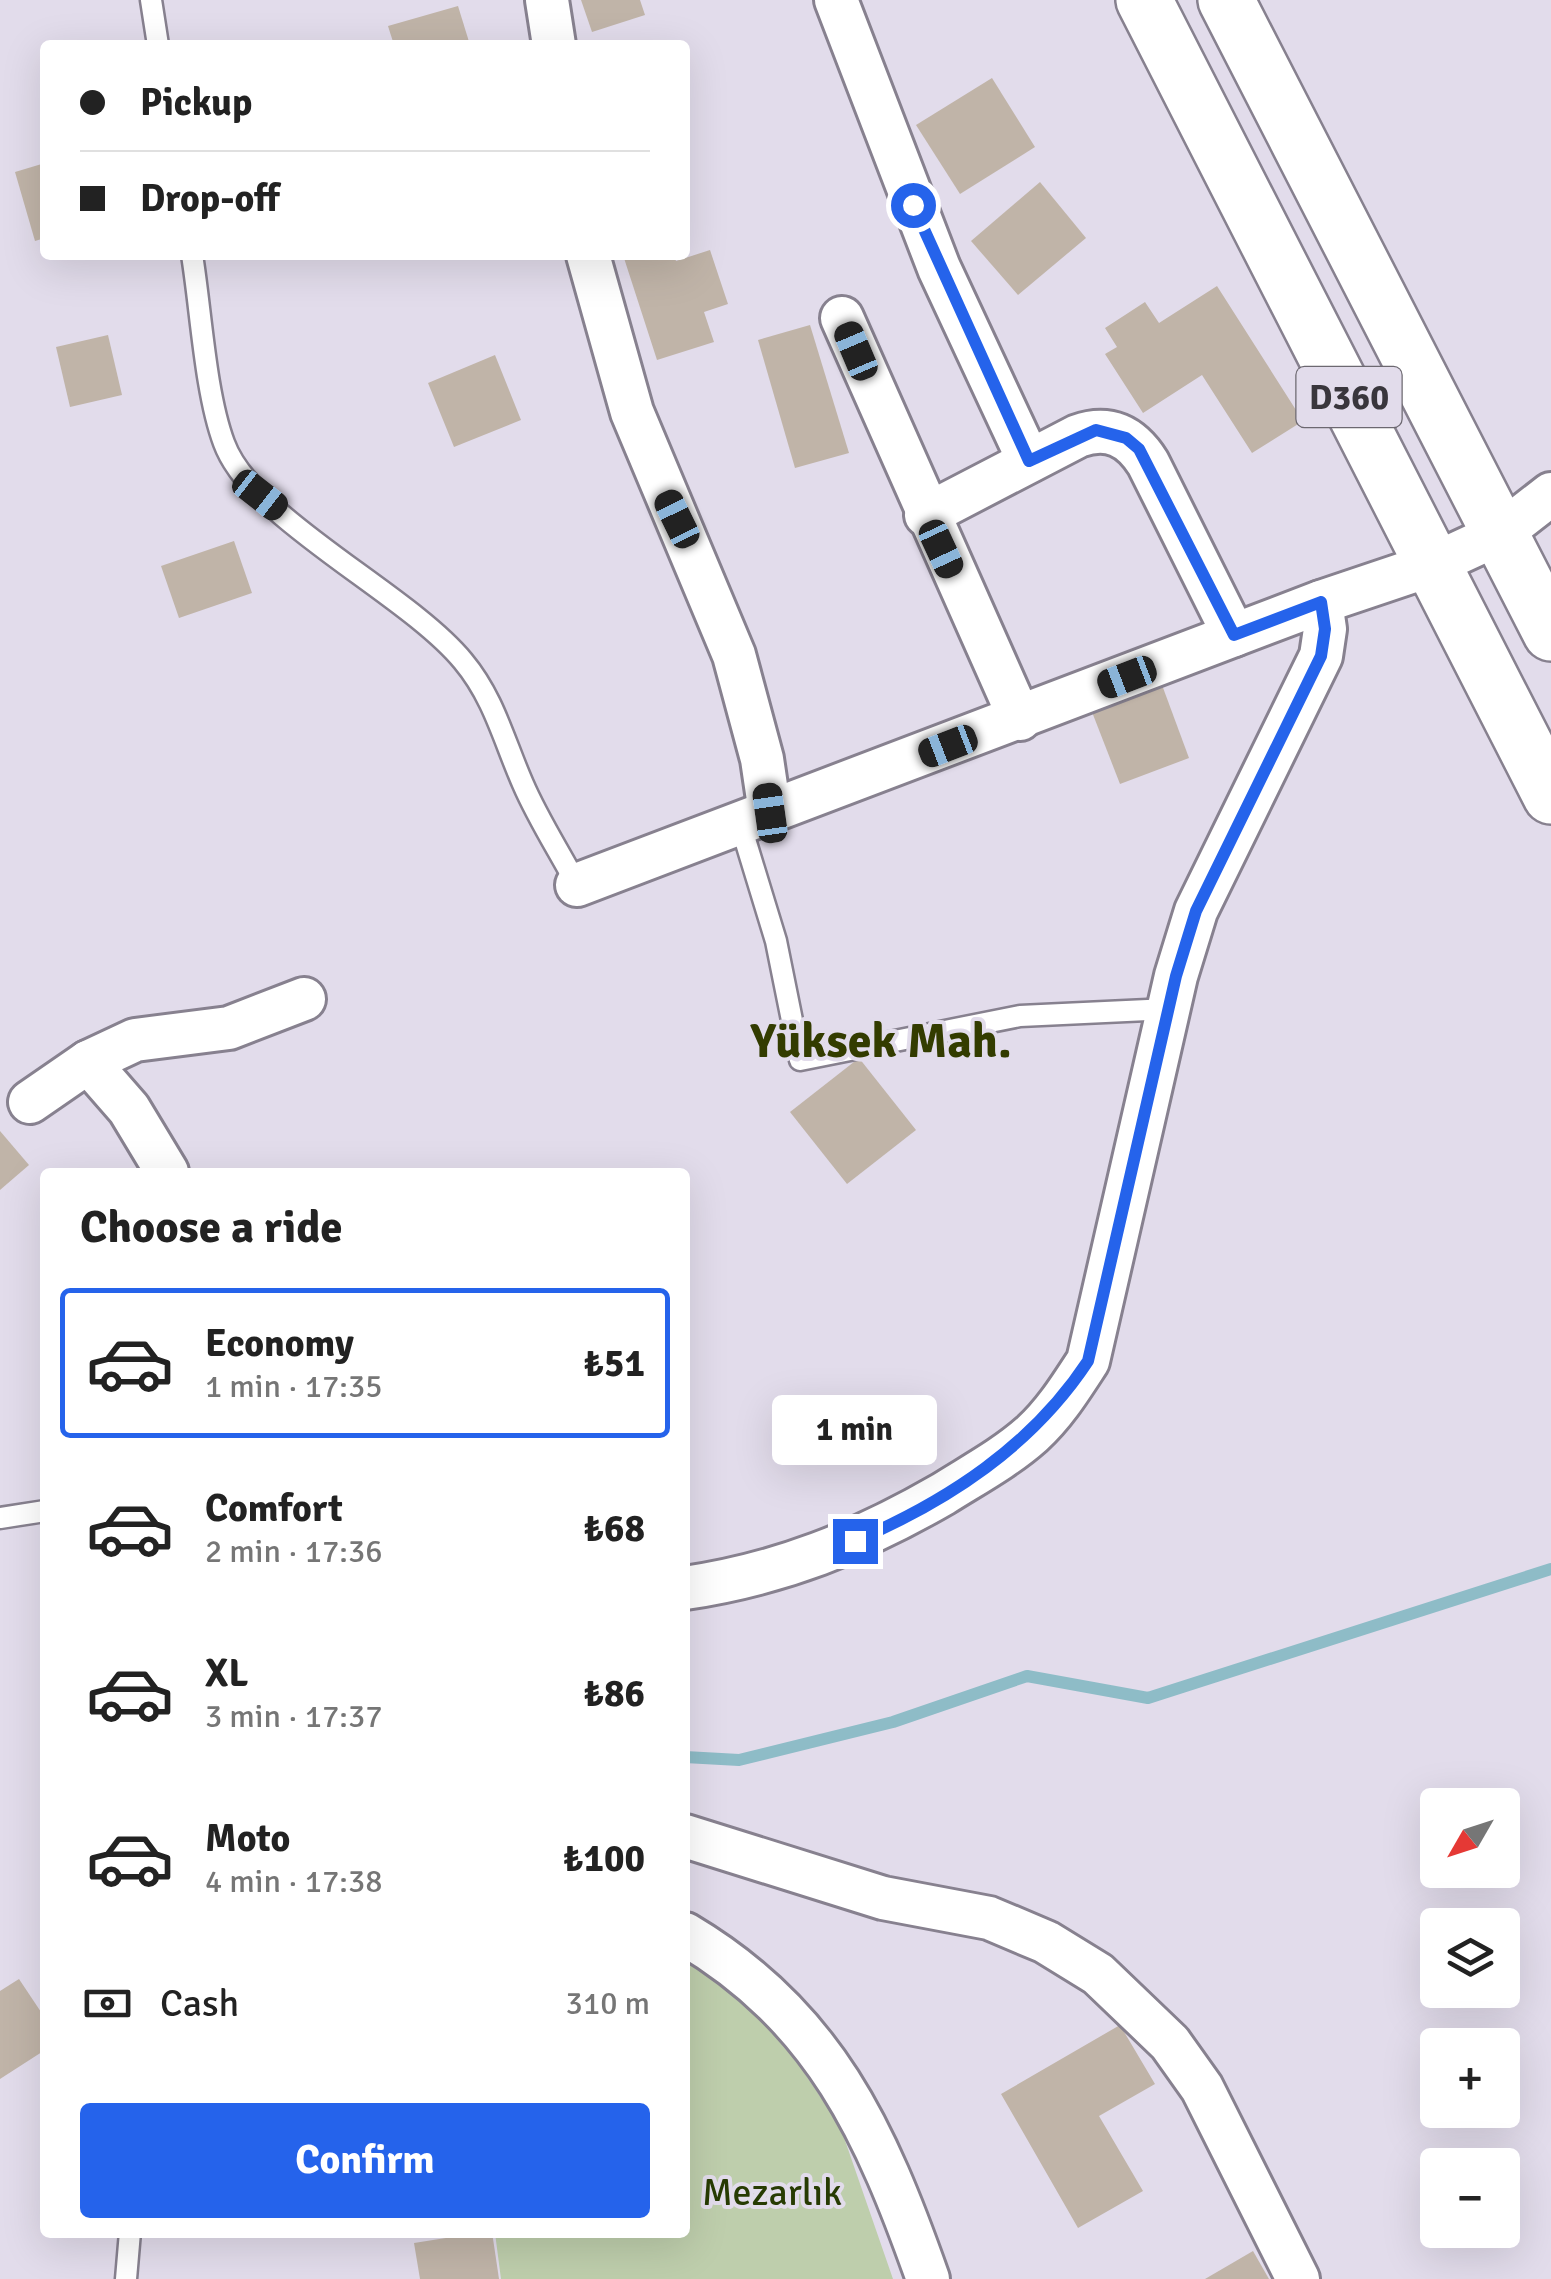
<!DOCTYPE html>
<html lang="en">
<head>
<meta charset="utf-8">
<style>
  body { margin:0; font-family:Signika,sans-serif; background:#f2f2f2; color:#222; height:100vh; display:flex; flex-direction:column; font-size:38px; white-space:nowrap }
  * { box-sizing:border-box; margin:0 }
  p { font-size:32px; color:#767676 }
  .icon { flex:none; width:55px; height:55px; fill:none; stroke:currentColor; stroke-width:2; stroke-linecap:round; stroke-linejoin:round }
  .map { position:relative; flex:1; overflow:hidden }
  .side { position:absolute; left:40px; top:1168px; width:650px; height:1070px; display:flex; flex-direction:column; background:#fff; border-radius:10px; box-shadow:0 10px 40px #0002 }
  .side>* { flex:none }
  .top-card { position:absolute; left:40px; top:40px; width:650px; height:220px; border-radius:10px; box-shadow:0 10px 40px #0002; display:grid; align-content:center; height:220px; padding:0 40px; background:#fff }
  .needle { width:65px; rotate:231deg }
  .controls { position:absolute; left:1420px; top:1788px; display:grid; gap:20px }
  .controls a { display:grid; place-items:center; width:100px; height:100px; border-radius:10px; background:#fff; box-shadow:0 10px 40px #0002; font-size:50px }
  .end { position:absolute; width:45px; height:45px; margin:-22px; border:12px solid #2563eb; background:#fff; box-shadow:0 0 0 5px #fff }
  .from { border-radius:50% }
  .bubble { position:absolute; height:70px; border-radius:10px; background:#fff; box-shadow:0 10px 40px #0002; font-size:32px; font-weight:700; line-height:70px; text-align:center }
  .car { position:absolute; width:30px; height:60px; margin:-30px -15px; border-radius:12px; box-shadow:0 0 8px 2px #0007; background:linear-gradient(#222 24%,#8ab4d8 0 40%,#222 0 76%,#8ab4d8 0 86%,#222 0) }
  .top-card b { display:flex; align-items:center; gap:35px; height:95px; font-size:38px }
  .top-card b+b { border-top:2px solid #e0e0e0 }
  .top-card i { width:25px; height:25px; background:#222 }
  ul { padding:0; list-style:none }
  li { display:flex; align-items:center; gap:30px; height:150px; margin:0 20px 15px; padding:0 20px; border:5px solid transparent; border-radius:10px }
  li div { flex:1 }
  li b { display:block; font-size:38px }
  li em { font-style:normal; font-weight:700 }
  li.on { border-color:#2563eb }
  li>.icon { width:90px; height:90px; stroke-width:1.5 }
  h2 { padding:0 40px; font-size:45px; line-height:120px }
  .pay { display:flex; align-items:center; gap:25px; height:110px; padding:0 40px; font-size:38px }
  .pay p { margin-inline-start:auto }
  .action { display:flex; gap:20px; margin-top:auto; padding:20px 40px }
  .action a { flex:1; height:115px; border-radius:10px; background:#2563eb; color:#fff; font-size:40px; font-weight:700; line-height:115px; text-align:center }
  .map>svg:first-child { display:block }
  .green { fill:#beceac }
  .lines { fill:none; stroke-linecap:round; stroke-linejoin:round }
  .stream { stroke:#8ebcc7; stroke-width:12 }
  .building { fill:#c0b4a8 }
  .lane-casing { stroke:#87818f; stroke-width:25 }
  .street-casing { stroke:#87818f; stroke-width:48 }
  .highway-casing { stroke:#87818f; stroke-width:60 }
  .lane { stroke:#fff; stroke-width:20 }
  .street { stroke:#fff; stroke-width:42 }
  .highway { stroke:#fff; stroke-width:55 }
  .route { stroke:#2563eb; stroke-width:12 }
  .labels { text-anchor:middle; stroke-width:8; stroke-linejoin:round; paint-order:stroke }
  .shield { fill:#e2dceb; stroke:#6c6870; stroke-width:2.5 }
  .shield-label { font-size:35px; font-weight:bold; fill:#39363c }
  .park-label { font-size:38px; fill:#273b03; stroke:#e2dceb }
  .district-label { font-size:48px; font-weight:bold; fill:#333c00; stroke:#e2dceb }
</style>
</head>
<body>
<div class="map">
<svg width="1551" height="2279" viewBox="0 0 1551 2279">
  <rect width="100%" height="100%" fill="#e2dceb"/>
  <path class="green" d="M685,1962L754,1998L840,2126L893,2279H501L495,2233L685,2232Z"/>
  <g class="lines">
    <path class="stream" d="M685,1757L739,1760L893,1722L1027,1676L1148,1698L1551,1569"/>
  </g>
  <g class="building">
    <path d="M581,0H640L645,15L592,32Z"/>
    <path d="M458,6L470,45H394L388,26Z"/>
    <path d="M992,78L1035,147L960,194L916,125Z"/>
    <path d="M45,163V238L35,241L15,172Z"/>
    <path d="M1040,182L1086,238L1018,295L971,241Z"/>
    <path d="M710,250L728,304L704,312L714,342L657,360L623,255H674L676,261Z"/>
    <path d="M1217,286L1303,421L1252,453L1202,375L1143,413L1105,354L1117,347L1105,328L1145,302L1159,323Z"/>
    <path d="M810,325L849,453L795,468L758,340Z"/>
    <path d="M108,335L122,395L70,407L56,347Z"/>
    <path d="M495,355L521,420L454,447L428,383Z"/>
    <path d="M234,541L252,593L179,618L161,566Z"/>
    <path d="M1162,685L1189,758L1120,784L1092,712Z"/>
    <path d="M859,1058L916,1130L847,1184L790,1112Z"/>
    <path d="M0,1131L29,1165L0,1190Z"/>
    <path d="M19,1979L45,2018V2050L0,2079V1991Z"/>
    <path d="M1120,2025L1155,2084L1099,2116L1143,2191L1078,2228L1001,2094Z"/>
    <path d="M484,2232H492L499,2279H420L414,2243Z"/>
    <path d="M1253,2251L1269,2279H1205Z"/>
  </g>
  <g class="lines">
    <defs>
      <g id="lane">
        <path d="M151,0L158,45"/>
        <path d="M192,255C201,310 205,392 224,443C252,520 406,592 463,661C494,698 504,741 523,784C538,819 559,851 577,885"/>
        <path d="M740,823L776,941L800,1060L1020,1016L1169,1009"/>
        <path d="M0,1518L45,1511"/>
        <path d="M126,2279L130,2232"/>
      </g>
      <g id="street">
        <path d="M547,0L554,45"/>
        <path d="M836,0L939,268L1029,461"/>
        <path d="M588,255L632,412L734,655L762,759L770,813"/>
        <path d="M842,318L1020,719"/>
        <path d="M926,515L1078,436C1109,425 1131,436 1148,463L1234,635"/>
        <path d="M577,885L1321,602L1434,564L1501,533L1551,494"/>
        <path d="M88,1062L129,1109L167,1172"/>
        <path d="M30,1102L88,1062L135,1040L229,1028L304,999"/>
        <path d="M685,1588C780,1574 860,1542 943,1494C973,1475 1005,1458 1032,1434C1055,1413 1071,1387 1088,1361L1176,976L1196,911L1321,656L1325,629L1321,602"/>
        <path d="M685,1836L883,1898L989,1918L1046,1942L1098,1974L1170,2043L1202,2088L1298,2279"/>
        <path d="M685,1934C825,2017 876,2132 928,2279"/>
      </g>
      <g id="highway">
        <path d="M1144,0L1551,796"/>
        <path d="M1226,0L1551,633"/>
      </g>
    </defs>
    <use href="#lane" class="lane-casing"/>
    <use href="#street" class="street-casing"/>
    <use href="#highway" class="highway-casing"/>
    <use href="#lane" class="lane"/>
    <use href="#street" class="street"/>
    <use href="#highway" class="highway"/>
  </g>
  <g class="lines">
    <path class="route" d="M855,1541C948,1501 1032,1446 1088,1361L1176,976L1196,911L1321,656L1325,629L1321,602L1234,635L1139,449L1126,438L1096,430L1029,461L913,205"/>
  </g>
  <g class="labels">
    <rect class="shield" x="1296.5" y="367" width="105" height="60" rx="8"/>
    <g class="shield-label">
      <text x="1349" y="409">D360</text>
    </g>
    <g class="park-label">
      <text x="772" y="2205">Mezarlık</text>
    </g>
    <g class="district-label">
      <text x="881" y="1057">Yüksek Mah.</text>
    </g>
  </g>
</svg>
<div class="controls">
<a><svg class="needle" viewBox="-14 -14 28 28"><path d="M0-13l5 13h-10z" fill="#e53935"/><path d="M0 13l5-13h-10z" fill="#767676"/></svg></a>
<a><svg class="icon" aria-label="layers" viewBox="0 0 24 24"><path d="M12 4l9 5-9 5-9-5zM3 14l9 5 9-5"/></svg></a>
<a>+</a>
<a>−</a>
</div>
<i class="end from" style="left:913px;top:205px"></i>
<i class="end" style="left:855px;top:1541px"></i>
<div class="bubble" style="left:772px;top:1395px;width:165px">1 min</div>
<i class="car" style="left:856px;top:351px;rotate:337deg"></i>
<i class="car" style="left:260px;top:495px;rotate:128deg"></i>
<i class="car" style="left:677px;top:519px;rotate:334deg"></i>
<i class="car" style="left:941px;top:549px;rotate:155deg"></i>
<i class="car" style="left:1127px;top:677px;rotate:249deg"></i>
<i class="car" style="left:948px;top:746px;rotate:249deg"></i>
<i class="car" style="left:770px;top:813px;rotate:352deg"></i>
<div class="top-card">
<b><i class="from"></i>Pickup</b>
<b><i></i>Drop-off</b>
</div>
<section class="side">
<h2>Choose a ride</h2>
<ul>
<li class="on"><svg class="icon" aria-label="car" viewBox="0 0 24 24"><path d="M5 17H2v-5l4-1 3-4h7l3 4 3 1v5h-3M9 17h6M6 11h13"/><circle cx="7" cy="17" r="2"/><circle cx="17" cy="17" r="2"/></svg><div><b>Economy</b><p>1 min · 17:35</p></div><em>₺51</em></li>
<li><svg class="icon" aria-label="car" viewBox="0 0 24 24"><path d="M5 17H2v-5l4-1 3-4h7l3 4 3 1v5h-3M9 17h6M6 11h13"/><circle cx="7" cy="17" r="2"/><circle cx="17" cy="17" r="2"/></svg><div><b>Comfort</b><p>2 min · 17:36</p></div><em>₺68</em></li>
<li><svg class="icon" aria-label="car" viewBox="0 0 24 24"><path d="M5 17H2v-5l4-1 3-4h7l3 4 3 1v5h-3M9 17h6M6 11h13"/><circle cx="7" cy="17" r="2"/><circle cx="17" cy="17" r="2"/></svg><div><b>XL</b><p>3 min · 17:37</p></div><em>₺86</em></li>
<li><svg class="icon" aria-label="car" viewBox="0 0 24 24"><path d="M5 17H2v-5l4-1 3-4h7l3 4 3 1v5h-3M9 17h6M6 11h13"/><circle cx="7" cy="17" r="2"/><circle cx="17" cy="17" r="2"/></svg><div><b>Moto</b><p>4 min · 17:38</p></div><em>₺100</em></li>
</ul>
<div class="pay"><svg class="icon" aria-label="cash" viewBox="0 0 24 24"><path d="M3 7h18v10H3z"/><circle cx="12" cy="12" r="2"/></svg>Cash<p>310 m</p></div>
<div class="action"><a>Confirm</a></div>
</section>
</div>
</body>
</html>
